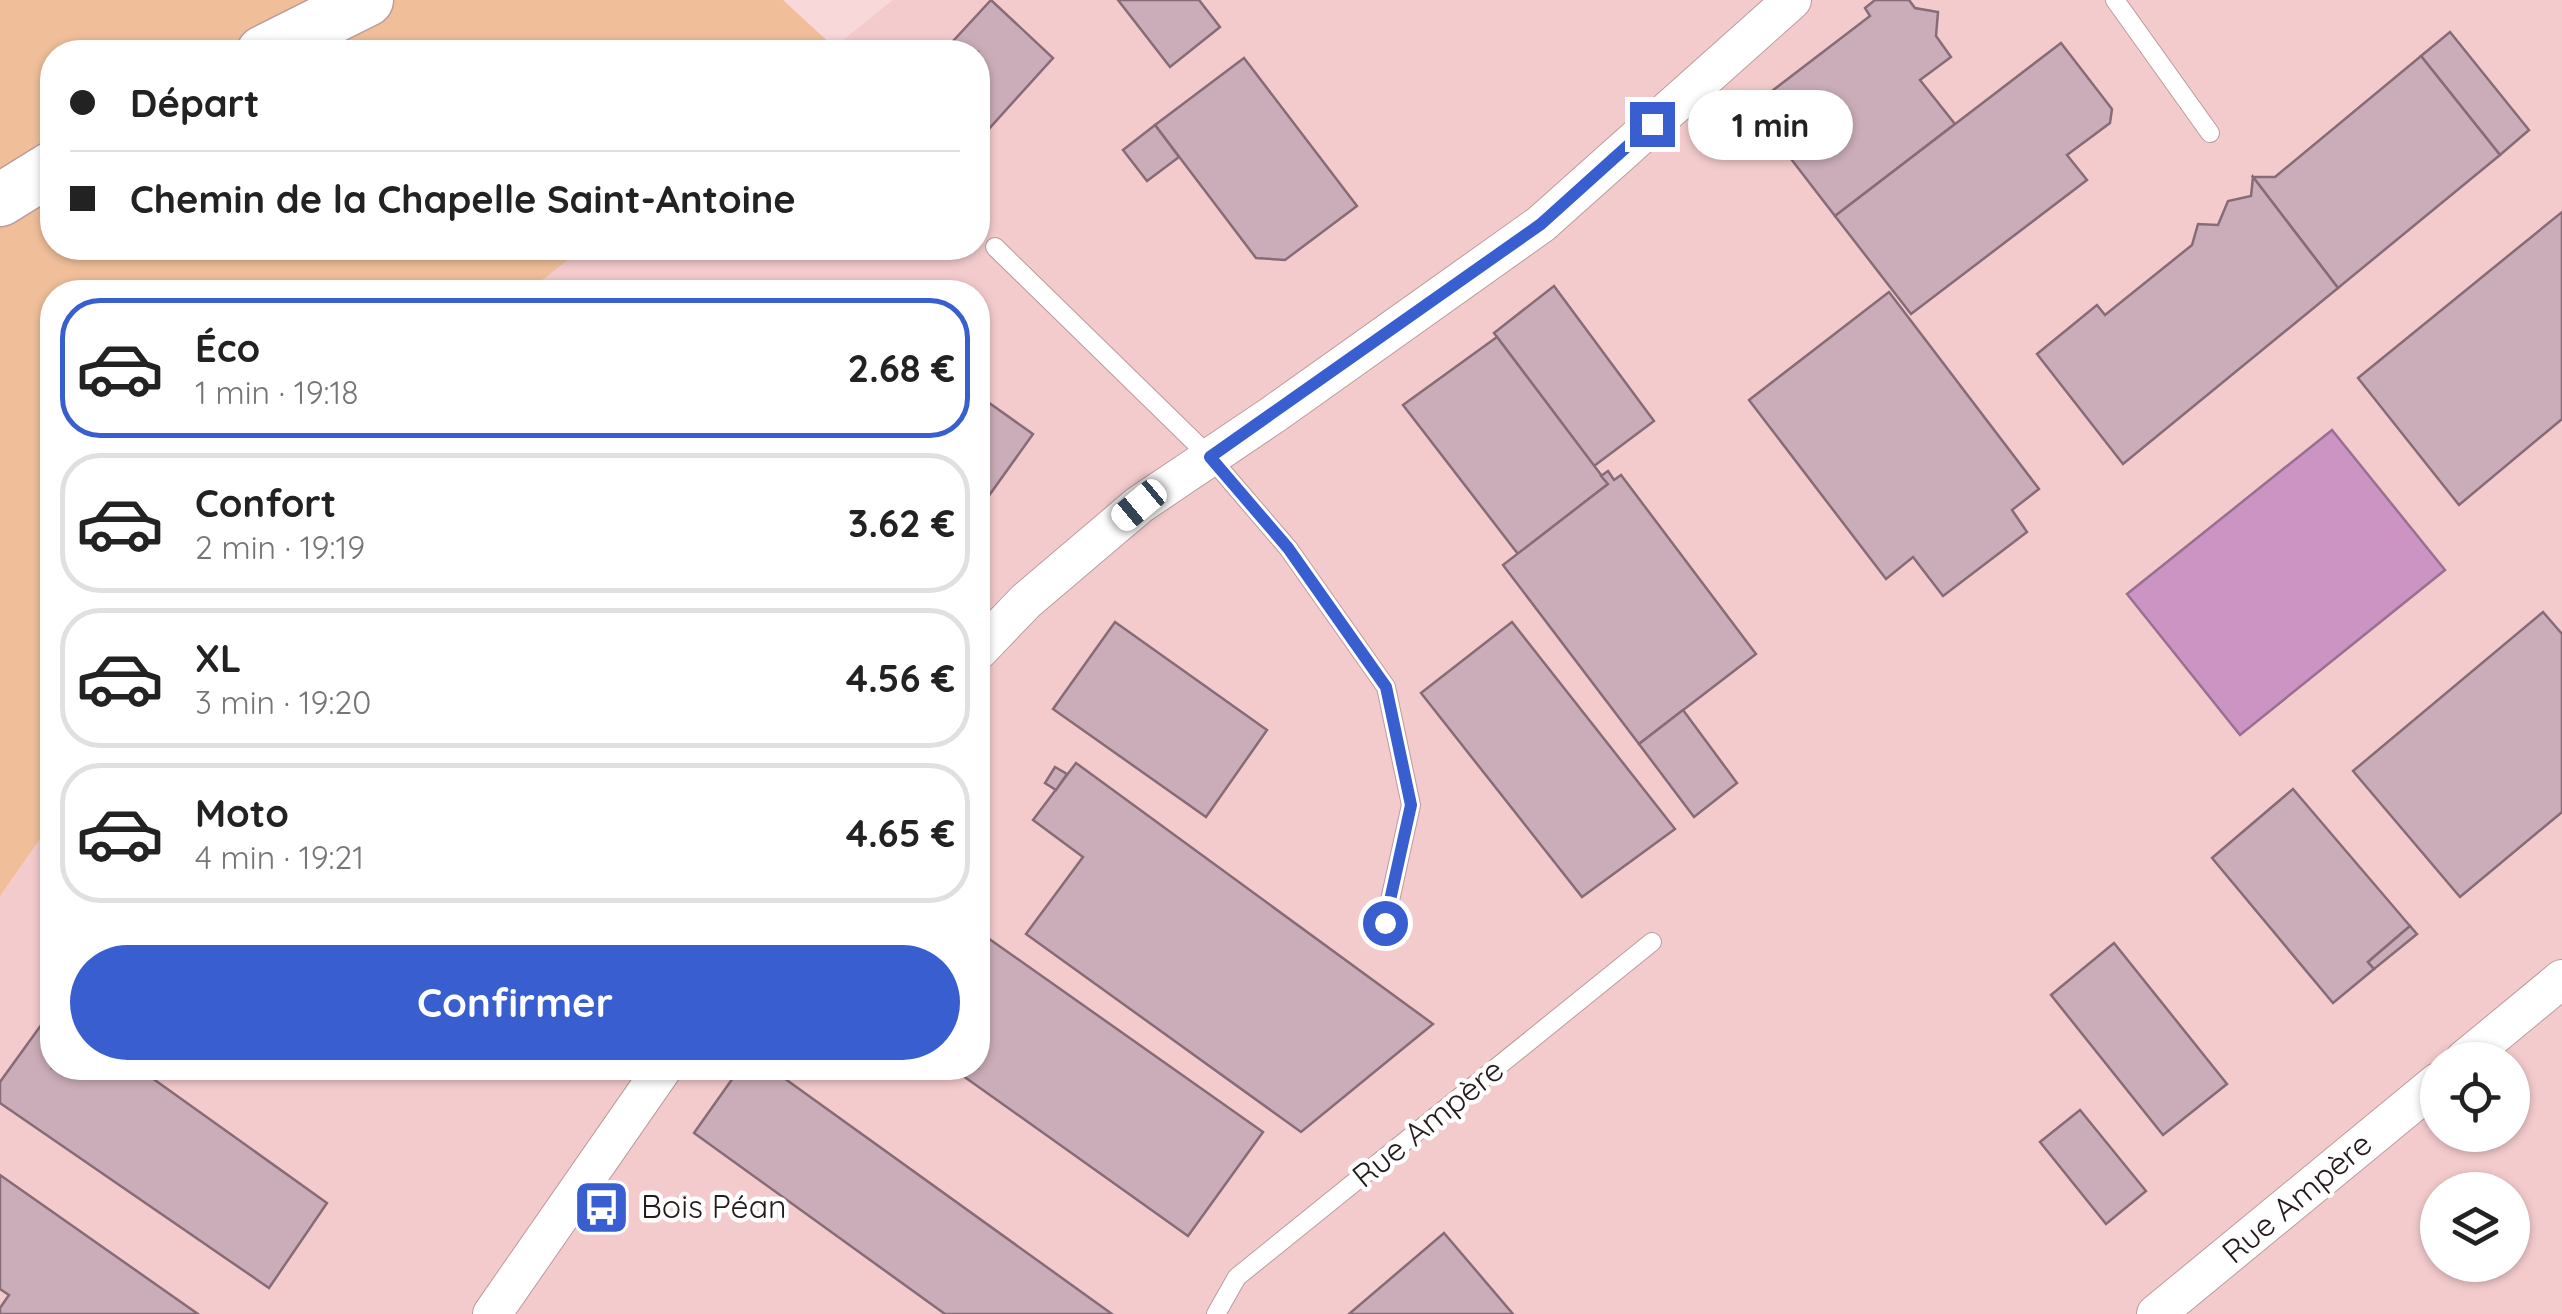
<!DOCTYPE html>
<html lang="fr">
<head>
<meta charset="utf-8">
<style>
  body { margin:0; font-family:Quicksand,sans-serif; background:#f6f6f6; color:#222; height:100vh; display:flex; flex-direction:column; font-size:38px; white-space:nowrap }
  * { box-sizing:border-box; margin:0 }
  p { font-size:32px; color:#767676 }
  .icon { flex:none; width:55px; height:55px; fill:none; stroke:currentColor; stroke-width:2; stroke-linecap:round; stroke-linejoin:round }
  .map { position:relative; flex:1; overflow:hidden }
  .sheet { position:absolute; left:40px; top:280px; width:950px; height:800px; display:flex; flex-direction:column; background:#fff; border-radius:40px; box-shadow:0 2px 8px #0004 }
  .sheet>* { flex:none }
  .hud { position:absolute; left:40px; top:40px; width:950px; height:220px; border-radius:40px; box-shadow:0 2px 8px #0004; display:grid; align-content:center; height:220px; padding:0 30px; background:#fff }
  .buttons { position:absolute; left:2420px; top:1042px; display:grid; gap:20px }
  .buttons a { display:grid; place-items:center; width:110px; height:110px; border-radius:50%; background:#fff; box-shadow:0 2px 8px #0004; font-size:50px }
  .end { position:absolute; width:45px; height:45px; margin:-22px; border:12px solid #385ecf; background:#fff; box-shadow:0 0 0 5px #fff }
  .from { border-radius:50% }
  .bubble { position:absolute; height:70px; border-radius:35px; background:#fff; box-shadow:0 2px 8px #0004; font-size:32px; font-weight:700; line-height:70px; text-align:center }
  .car { position:absolute; width:30px; height:60px; margin:-30px -15px; border-radius:12px; box-shadow:0 0 8px 2px #0007; background:linear-gradient(#fff 24%,#345 0 40%,#fff 0 76%,#345 0 86%,#fff 0) }
  .hud b { display:flex; align-items:center; gap:35px; height:95px; font-size:38px }
  .hud b+b { border-top:2px solid #e0e0e0 }
  .hud i { width:25px; height:25px; background:#222 }
  ul { padding:18px 0 0; list-style:none }
  li { display:flex; align-items:center; gap:30px; height:140px; margin:0 20px 15px; padding:0 10px; border:5px solid #e0e0e0; border-radius:40px }
  li div { flex:1 }
  li b { display:block; font-size:38px }
  li em { font-style:normal; font-weight:700 }
  li.current { border-color:#385ecf }
  li>.icon { width:90px; height:90px; stroke-width:1.5 }
  .cta { display:flex; gap:20px; margin-top:auto; padding:20px 30px }
  .cta a { flex:1; height:115px; border-radius:60px; background:#385ecf; color:#fff; font-size:40px; font-weight:700; line-height:115px; text-align:center }
  .map>svg:first-child { display:block }
  .built { fill:#f4cbcd; fill-rule:evenodd }
  .green { fill:#f0bf9a }
  .water { fill:#cb94c3; stroke:#9a6f91; stroke-width:2.5 }
  .building { fill:#caadb8; stroke:#876c77; stroke-width:2.5 }
  .lines { fill:none; stroke-linecap:round; stroke-linejoin:round }
  .service-casing { stroke:#bb9c9d; stroke-width:20 }
  .minor-casing { stroke:#bb9c9d; stroke-width:40 }
  .secondary-casing { stroke:#bb9c9d; stroke-width:55 }
  .service { stroke:#fff; stroke-width:18 }
  .minor { stroke:#fff; stroke-width:38 }
  .secondary { stroke:#fff; stroke-width:52 }
  .route { stroke:#385ecf; stroke-width:12 }
  .labels { text-anchor:middle; stroke-width:9; stroke-linejoin:round; paint-order:stroke }
  .street-label { font-size:32px; fill:#261a1b; stroke:#fff }
  .poi-label { font-size:32px; fill:#261a1b; stroke:#fff; text-anchor:start }
</style>
</head>
<body>
<div class="map">
<svg width="2562" height="1314" viewBox="0 0 2562 1314">
  <rect width="100%" height="100%" fill="#f9d8da"/>
  <path class="built" d="M893,0H2562V1314H0V896L52,822V1068H978V292H527L583,248H978V52H828ZM2438,1060H2512V1135H2438ZM2438,1190H2512V1265H2438Z"/>
  <path class="green" d="M0,0H783L834,47L828,52H52V248H583L527,292H52V822L0,896Z"/>
  <path class="water" d="M2332,430L2445,570L2240,735L2127,594Z"/>
  <g class="building">
    <path d="M991,0L1053,58L978,141V52H943Z"/>
    <path d="M1118,0H1199L1220,27L1170,67Z"/>
    <path d="M1875,0H1909L1915,8L1938,12L1936,36L1951,57L1920,80L1955,124L1835,216L1751,107L1870,16L1865,8Z"/>
    <path d="M2450,32L2529,130L2500,155L2421,56Z"/>
    <path d="M2061,43L2112,109L2110,123L2067,155L2087,180L1911,314L1835,216Z"/>
    <path d="M2421,56L2500,155L2338,288L2253,177H2275Z"/>
    <path d="M1244,58L1357,206L1285,260L1256,258L1155,125Z"/>
    <path d="M1155,125L1179,157L1147,181L1123,150Z"/>
    <path d="M2253,177L2338,288L2123,464L2037,354L2097,305L2105,315L2192,245L2198,224L2218,225L2228,201L2251,196Z"/>
    <path d="M2562,212V419L2459,505L2358,378Z"/>
    <path d="M1554,286L1654,421L1594,466L1494,333Z"/>
    <path d="M1889,292L2039,489L2012,510L2027,532L1943,596L1913,557L1886,579L1749,400Z"/>
    <path d="M1497,337L1608,484L1518,554L1403,405Z"/>
    <path d="M978,395L1033,434L978,511Z"/>
    <path d="M1608,471L1614,480L1621,475L1756,654L1639,744L1503,565L1608,484L1601,476Z"/>
    <path d="M2543,612L2562,634V812L2460,897L2353,771Z"/>
    <path d="M1115,622L1267,730L1206,817L1053,709Z"/>
    <path d="M1512,622L1675,829L1582,897L1421,693Z"/>
    <path d="M1683,710L1737,783L1694,817L1639,744Z"/>
    <path d="M1076,763L1433,1024L1301,1132L1026,934L1083,857L1033,820Z"/>
    <path d="M1055,767L1067,774L1056,790L1045,783Z"/>
    <path d="M2293,789L2410,926L2368,962L2374,969L2333,1003L2212,858Z"/>
    <path d="M2410,926L2417,934L2374,969L2368,962Z"/>
    <path d="M978,931L1263,1132L1188,1236L952,1068H978Z"/>
    <path d="M2114,943L2227,1084L2163,1135L2051,995Z"/>
    <path d="M52,1010V1068H138L327,1203L269,1288L0,1103V1082Z"/>
    <path d="M740,1068H770L1112,1314H945L694,1133Z"/>
    <path d="M2080,1110L2146,1191L2106,1224L2040,1142Z"/>
    <path d="M0,1175L198,1314H0V1308L9,1295L0,1289Z"/>
    <path d="M1444,1233L1513,1314H1349Z"/>
  </g>
  <g class="lines">
    <defs>
      <g id="service">
        <path d="M2115,0L2210,133"/>
        <path d="M995,247L1210,457L1288,548L1386,687L1411,805L1385,923"/>
        <path d="M1216,1314L1237,1277L1652,942"/>
      </g>
      <g id="minor">
        <path d="M978,651L1026,601L1139,505L1274,414L1541,224L1792,0"/>
        <path d="M2464,1060L2562,979"/>
        <path d="M492,1314L663,1068"/>
        <path d="M2156,1314L2438,1082"/>
      </g>
      <g id="secondary">
        <path d="M263,52L367,0"/>
        <path d="M0,200L52,168"/>
      </g>
    </defs>
    <use href="#service" class="service-casing"/>
    <use href="#minor" class="minor-casing"/>
    <use href="#secondary" class="secondary-casing"/>
    <use href="#service" class="service"/>
    <use href="#minor" class="minor"/>
    <use href="#secondary" class="secondary"/>
  </g>
  <g class="lines">
    <path class="route" d="M1385,923L1411,805L1386,687L1288,548L1210,457L1541,224L1652,124"/>
  </g>
  <defs>
    <symbol id="bus-square" viewBox="-11 -11 22 22"><rect x="-9" y="-9" width="18" height="18" rx="4" fill="#385ecf" stroke="#fff"/><path d="M-5-6H5V4H4V6H2V4H-2V6H-4V4H-5ZM-3.5-4V0h7V-4ZM-3.5 1.2v1.5H-2V1.2ZM2 1.2v1.5H3.5V1.2Z" fill="#fff"/></symbol>
  </defs>
  <g fill-rule="evenodd">
    <use href="#bus-square" x="570" y="1176" width="63" height="63"/>
  </g>
  <g class="labels">
    <g class="street-label">
      <text transform="translate(1428 1123) rotate(-39)" y="11">Rue Ampère</text>
      <text transform="translate(2297 1198) rotate(-40)" y="11">Rue Ampère</text>
    </g>
    <g class="poi-label">
      <text x="641" y="1218">Bois Péan</text>
    </g>
  </g>
</svg>
<div class="buttons">
<a><svg class="icon" aria-label="locate" viewBox="0 0 24 24"><circle cx="12" cy="12" r="6"/><path d="M12 2v4M12 18v4M2 12h4M18 12h4"/></svg></a>
<a><svg class="icon" aria-label="layers" viewBox="0 0 24 24"><path d="M12 4l9 5-9 5-9-5zM3 14l9 5 9-5"/></svg></a>
</div>
<i class="end from" style="left:1385px;top:923px"></i>
<i class="end" style="left:1652px;top:124px"></i>
<div class="bubble" style="left:1688px;top:90px;width:165px">1 min</div>
<i class="car" style="left:1139px;top:505px;rotate:230deg"></i>
<div class="hud">
<b><i class="from"></i>Départ</b>
<b><i></i>Chemin de la Chapelle Saint-Antoine</b>
</div>
<section class="sheet">
<ul>
<li class="current"><svg class="icon" aria-label="car" viewBox="0 0 24 24"><path d="M5 17H2v-5l4-1 3-4h7l3 4 3 1v5h-3M9 17h6M6 11h13"/><circle cx="7" cy="17" r="2"/><circle cx="17" cy="17" r="2"/></svg><div><b>Éco</b><p>1 min · 19:18</p></div><em>2.68 €</em></li>
<li><svg class="icon" aria-label="car" viewBox="0 0 24 24"><path d="M5 17H2v-5l4-1 3-4h7l3 4 3 1v5h-3M9 17h6M6 11h13"/><circle cx="7" cy="17" r="2"/><circle cx="17" cy="17" r="2"/></svg><div><b>Confort</b><p>2 min · 19:19</p></div><em>3.62 €</em></li>
<li><svg class="icon" aria-label="car" viewBox="0 0 24 24"><path d="M5 17H2v-5l4-1 3-4h7l3 4 3 1v5h-3M9 17h6M6 11h13"/><circle cx="7" cy="17" r="2"/><circle cx="17" cy="17" r="2"/></svg><div><b>XL</b><p>3 min · 19:20</p></div><em>4.56 €</em></li>
<li><svg class="icon" aria-label="car" viewBox="0 0 24 24"><path d="M5 17H2v-5l4-1 3-4h7l3 4 3 1v5h-3M9 17h6M6 11h13"/><circle cx="7" cy="17" r="2"/><circle cx="17" cy="17" r="2"/></svg><div><b>Moto</b><p>4 min · 19:21</p></div><em>4.65 €</em></li>
</ul>
<div class="cta"><a>Confirmer</a></div>
</section>
</div>
</body>
</html>
